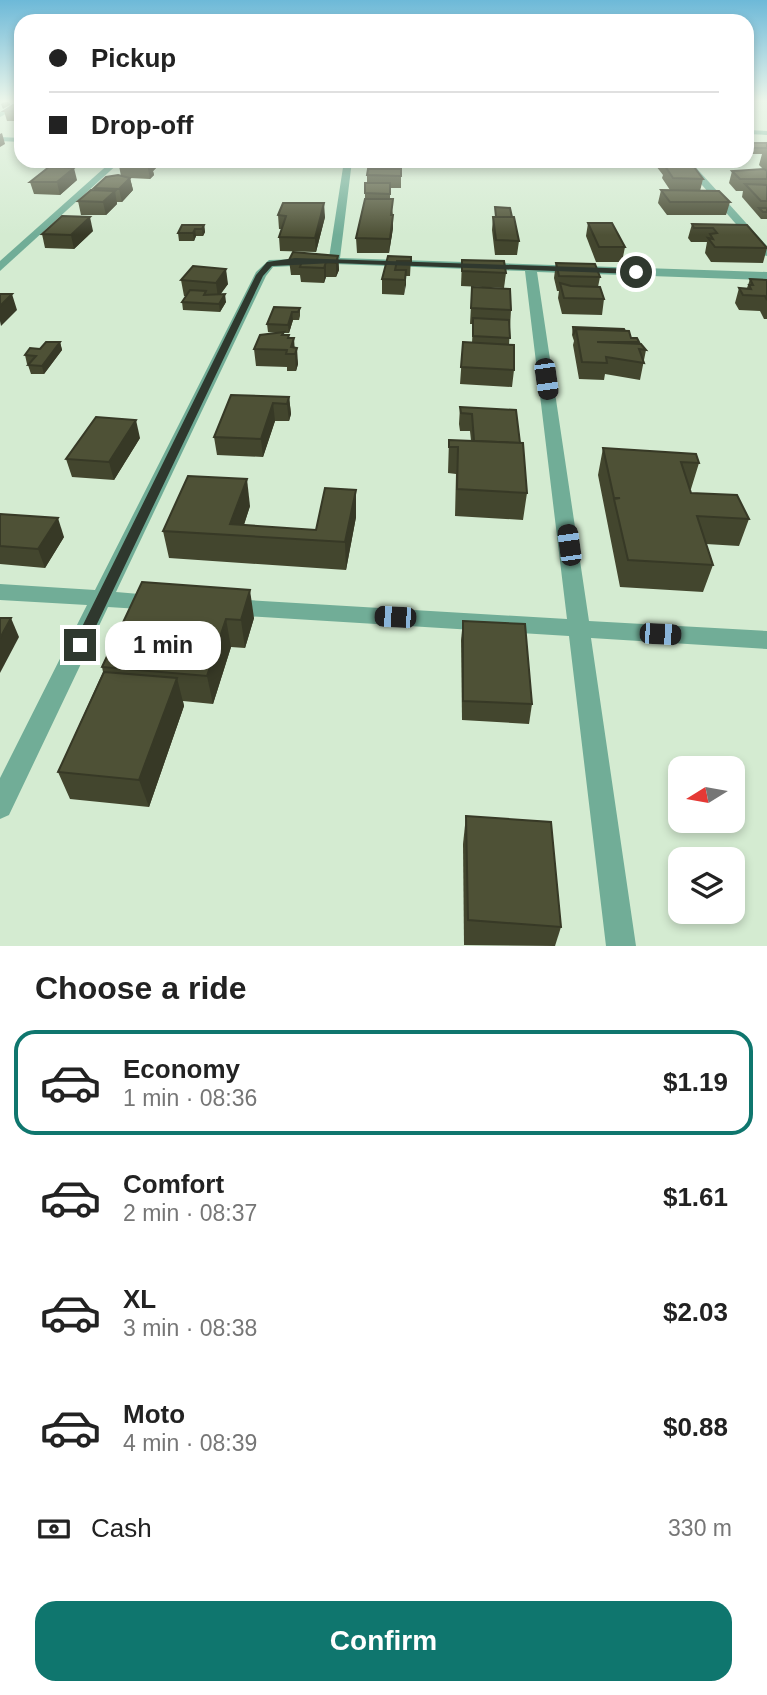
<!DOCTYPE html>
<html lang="en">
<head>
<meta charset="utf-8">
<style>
  body { margin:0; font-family:Helvetica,sans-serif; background:#f6f6f6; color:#222; height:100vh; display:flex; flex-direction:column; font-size:26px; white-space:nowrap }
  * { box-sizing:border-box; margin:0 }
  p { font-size:23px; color:#767676 }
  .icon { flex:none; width:38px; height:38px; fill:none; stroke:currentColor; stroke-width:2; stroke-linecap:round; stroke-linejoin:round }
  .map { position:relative; height:946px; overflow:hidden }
  .sheet { display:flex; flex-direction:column; background:#fff; flex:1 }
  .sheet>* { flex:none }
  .top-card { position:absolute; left:14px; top:14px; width:740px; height:154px; border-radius:21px; box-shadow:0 4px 10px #0003; display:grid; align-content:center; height:154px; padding:0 35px; background:#fff }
  .needle { width:46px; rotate:259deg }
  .fabs { position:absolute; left:668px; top:756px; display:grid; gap:14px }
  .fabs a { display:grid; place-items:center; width:77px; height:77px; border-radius:14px; background:#fff; box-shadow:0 4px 10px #0003; font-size:35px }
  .end { position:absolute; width:32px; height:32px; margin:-16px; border:9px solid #2f382e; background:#fff; box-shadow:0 0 0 4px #fff }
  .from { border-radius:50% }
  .bubble { position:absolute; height:49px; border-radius:21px; background:#fff; box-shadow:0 4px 10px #0003; font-size:23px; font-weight:600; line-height:49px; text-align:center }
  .car { position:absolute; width:21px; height:42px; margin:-21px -10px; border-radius:9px; box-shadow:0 0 5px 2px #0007; background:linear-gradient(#222 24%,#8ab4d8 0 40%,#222 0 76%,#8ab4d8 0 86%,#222 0) }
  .top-card b { display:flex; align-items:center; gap:24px; height:66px; font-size:26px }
  .top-card b+b { border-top:2px solid #e0e0e0 }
  .top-card i { width:18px; height:18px; background:#222 }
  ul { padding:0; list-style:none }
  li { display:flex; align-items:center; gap:21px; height:105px; margin:0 14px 10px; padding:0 21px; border:4px solid transparent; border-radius:21px }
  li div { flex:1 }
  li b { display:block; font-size:26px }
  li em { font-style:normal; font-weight:600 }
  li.current { border-color:#0f766e }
  li>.icon { width:63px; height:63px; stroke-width:1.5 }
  h2 { padding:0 35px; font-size:32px; line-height:84px }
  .pay { display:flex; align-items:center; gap:18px; height:77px; padding:0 35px; font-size:26px }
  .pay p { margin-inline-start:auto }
  .primary-button { display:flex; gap:14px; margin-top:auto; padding:14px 35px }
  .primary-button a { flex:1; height:80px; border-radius:21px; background:#0f766e; color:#fff; font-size:28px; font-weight:600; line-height:80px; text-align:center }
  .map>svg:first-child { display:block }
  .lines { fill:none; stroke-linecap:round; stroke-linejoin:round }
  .street { fill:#71ad97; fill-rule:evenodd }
  .wall { fill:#43462e }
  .shaded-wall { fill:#373926 }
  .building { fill:#4e5136; stroke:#373926; stroke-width:2 }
  .route { fill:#2f382e }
</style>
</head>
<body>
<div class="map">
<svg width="767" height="946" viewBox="0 0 767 946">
  <rect width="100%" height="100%" fill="#d4ebd1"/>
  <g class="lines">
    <g class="street">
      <path d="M17,102H21V106L0,117V112Z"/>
      <path d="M747,130L767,131V135L747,134Z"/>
      <path d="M0,137L21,138V142L0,141Z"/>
      <path d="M112,161H121L0,271V261Z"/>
      <path d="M344,161H352L340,258L767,272V280L537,272L589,621L767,631V649L591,638L636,946H606L569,636L229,615L221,613L218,607L221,601L229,599L567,619L525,271L334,264L273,267L266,276L116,592L163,596L167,602L163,608L156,610L108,607L9,815L0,819V778L87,605L0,600V584L95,590L256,272L269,260L329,258Z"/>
      <path d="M681,161H690L767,246V256L763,255Z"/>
    </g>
  </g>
  <g class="wall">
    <path d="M21,105V121H7L4,111Z"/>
    <path d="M747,143H767V219H761L742,197L743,191H736L729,183L732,171L763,169L759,165L762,154H747Z"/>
    <path d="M70,161H101L97,164H70Z"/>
    <path d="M370,161H398L397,169H401V188H390V199L393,215V228L389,253H357L356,238L365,201V183H367V175L370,169Z"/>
    <path d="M654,161H692L694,163L693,167L703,179L700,191L730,202L726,215H667L658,203L661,190H670L662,178L663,175L656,166V162Z"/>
    <path d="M707,161H743V162H708Z"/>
    <path d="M159,165L153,171L154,175L150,179L130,178L133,190L122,202H117V204L106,215H81L78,201L94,190V188L121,176L119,166Z"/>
    <path d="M77,180L60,195L34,194L30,182Z"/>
    <path d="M495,207L512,217L519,241L517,255H495L492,230L493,217H495Z"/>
    <path d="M278,215L325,217L316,252L280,251L279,237L282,229H279Z"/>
    <path d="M588,223L625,247L622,262H596L586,236Z"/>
    <path d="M692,224L747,225L767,248L763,263L711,262L705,253L707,242H691L688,238Z"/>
    <path d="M204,225L205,232L203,236H196L194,241H179L178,233Z"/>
    <path d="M93,231L74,249L45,248L42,234Z"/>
    <path d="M338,256L339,270L336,277H326L324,283L301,282L300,275H291L289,260Z"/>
    <path d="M388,256L411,257L410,276H406L404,295L382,294V279Z"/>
    <path d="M462,260L506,273L504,288L461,286Z"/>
    <path d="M556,263L600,277L598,287L604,299L602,315L562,314L558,298L559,291H557L554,278Z"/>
    <path d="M750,279L767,280V319H764L760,311L739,310L735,303L739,288H747Z"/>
    <path d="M181,280L228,284L220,294L226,302L220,312L183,310L182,302L186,296H184Z"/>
    <path d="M472,287L511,310L509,345L514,370L512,387L460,384L463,342L472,343L473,324H470Z"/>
    <path d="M300,308V316L299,320H293L289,333H284V335H289V338L295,348L298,364L296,371H287V367L256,366L254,349L277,333L268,332L267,324Z"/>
    <path d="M573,327L625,331L631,338L639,342V344L646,350L640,380L605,374L604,380L579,379L573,345L574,341L572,335Z"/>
    <path d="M60,342L62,350L44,374H31L28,365L29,364H27L25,355Z"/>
    <path d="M231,395L289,397L291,414L289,421H275L263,457L217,455L214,437Z"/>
    <path d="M460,407L516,410L527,493L523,520L455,516L456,474L448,473L449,440L471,441L470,431H460L459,424Z"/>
    <path d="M140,438L114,480L72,477L66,459Z"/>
    <path d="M603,448L699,463L691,489H690L691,493L749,519L739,546L706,544L713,565L703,592L620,587L598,475Z"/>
    <path d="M356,490V517L346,570L169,558L163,531L250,506L244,525L316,530Z"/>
    <path d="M0,514L64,537L45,568L0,564Z"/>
    <path d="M142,582L254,618L245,648L231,647L213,704L183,701L184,706L149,807L70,799L58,772L103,672L102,667Z"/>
    <path d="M463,621L532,704L529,724L462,720L461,640Z"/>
    <path d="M466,816L561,927L555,946L464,945L463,844Z"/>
  </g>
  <g class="shaded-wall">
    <path d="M4,102H9L10,105L3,109L1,104Z"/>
    <path d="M2,133L5,144L0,147V134Z"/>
    <path d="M149,161H158L159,165L153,171L154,175L150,179L147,163Z"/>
    <path d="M74,168L77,180L60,195L57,182Z"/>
    <path d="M130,178L133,190L122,202L119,189Z"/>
    <path d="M115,191L117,204L106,215L103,202Z"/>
    <path d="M324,203L325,217L316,252L315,238Z"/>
    <path d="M393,215V228L389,253L390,239Z"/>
    <path d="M90,217L93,231L74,249L71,235Z"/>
    <path d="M204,225L205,232L203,236L202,229Z"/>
    <path d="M195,229L196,236L194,241L193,233Z"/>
    <path d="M338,256L339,270L336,277V263Z"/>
    <path d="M326,262V277L324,283V268Z"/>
    <path d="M226,269L228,284L218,298L216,283Z"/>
    <path d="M406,270V285L404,295L405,280Z"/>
    <path d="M12,294L17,310L1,326L0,321V306Z"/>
    <path d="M225,294L226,302L220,312L219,304Z"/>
    <path d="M292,312L293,320L289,333L288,325Z"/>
    <path d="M294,338L295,353L297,348L298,364L296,371L295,354L291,347Z"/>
    <path d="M60,342L62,350L44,374L42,366Z"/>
    <path d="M289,397L291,414L289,421L287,404Z"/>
    <path d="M273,403L275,421L263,457L261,439Z"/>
    <path d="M136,420L140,438L114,480L109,462Z"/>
    <path d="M247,479L250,506L240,536L230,524Z"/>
    <path d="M356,490V517L346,570L345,542Z"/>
    <path d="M58,518L64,537L45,568L38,549Z"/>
    <path d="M250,590L254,618L245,648L241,620Z"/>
    <path d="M11,618L19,637L0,673V638Z"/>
    <path d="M226,619L231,647L213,704L207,676Z"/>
    <path d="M177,678L184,706L149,807L139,780Z"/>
  </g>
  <g class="building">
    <path d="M13,105H21V111H4Z"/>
    <rect x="747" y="143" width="20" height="5"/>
    <path d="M124,161H149L147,163H152L148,167L119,166Z"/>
    <path d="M664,161H692L694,163H665Z"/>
    <path d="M665,166L694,167L703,179L673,178Z"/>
    <path d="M49,167L74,168L57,182H30Z"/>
    <path d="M368,169H401V176L367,175Z"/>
    <path d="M764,169L767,171V179H740L732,171Z"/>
    <path d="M118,175L130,178L119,189L94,188L106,177Z"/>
    <path d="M365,183H390V194L365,193Z"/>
    <path d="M745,184L767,185V201H761Z"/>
    <path d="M91,190L115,191L103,202L78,201Z"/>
    <path d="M661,190L719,191L730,202H670Z"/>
    <path d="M365,199H393L391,215H393L390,239L356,238Z"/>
    <path d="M283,203H324L315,238L279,237L286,216L278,215Z"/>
    <path d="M495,207L510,208L512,217H496Z"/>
    <path d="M759,208H767V212H763Z"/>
    <path d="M62,216L90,217L71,235L42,234Z"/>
    <path d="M493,217H514L519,241L496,240Z"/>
    <path d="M588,223H612L625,247H599Z"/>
    <path d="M692,224L747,225L767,248L715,247L708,238L713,239L710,234L717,233L713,228H694Z"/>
    <path d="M182,225H204L202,229H195L193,233H178Z"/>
    <path d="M293,252L338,256L336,263L326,262L324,268L300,267L302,261L289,260Z"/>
    <path d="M388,256L411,257V261H397L395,270H406L405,280L382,279Z"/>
    <path d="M462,260L504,261L506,273L462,271Z"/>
    <path d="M556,263L595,264L600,277L559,276Z"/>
    <path d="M193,266L226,269L216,283L181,280Z"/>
    <path d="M750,279L767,280V300L765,296L743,295L739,288L751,289L749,285H753Z"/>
    <path d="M560,283L571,286L600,287L604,299L564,298Z"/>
    <path d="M472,287L510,289L511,310L471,308Z"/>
    <path d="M190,290L206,291L204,295L225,294L219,304L182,302Z"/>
    <path d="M0,294H12L0,306Z"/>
    <path d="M274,307L300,308L298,312H292L288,325L267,324Z"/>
    <path d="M473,318L509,320L510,338L473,336Z"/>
    <path d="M573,327L624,329L625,331L576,329L574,333Z"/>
    <path d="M576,329L629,331L631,338H637L639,342H597L641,344L646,350L639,349L644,363L606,357L607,363L582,362Z"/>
    <path d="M284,332L282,335H289L288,338H294L291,347L297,348L295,354H286L287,350L254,349L260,335Z"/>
    <path d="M46,342H60L42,366L28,365L36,356L25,355L30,348L40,349Z"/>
    <path d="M463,342L514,345V370L461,367Z"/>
    <path d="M231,395L289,397L287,404L273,403L261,439L214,437Z"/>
    <path d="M460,407L516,410L520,443L474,441L472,414L461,413Z"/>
    <path d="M96,417L136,420L109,462L66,459Z"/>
    <path d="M449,440L523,443L527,493L457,489L458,447H449Z"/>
    <path d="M603,448L696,454L699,463L681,462L691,493L737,495L749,519L697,516L713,565L628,560L614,499L620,498H614Z"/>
    <path d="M188,476L247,479L230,524L316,530L325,488L356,490L345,542L163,531Z"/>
    <path d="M0,514L58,518L38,549L0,546Z"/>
    <path d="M142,582L250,590L241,620L226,619L207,676L102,667Z"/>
    <path d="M0,618H11L0,638Z"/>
    <path d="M463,621L525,624L532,704L463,701Z"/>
    <path d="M104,672L177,678L139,780L58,772Z"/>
    <path d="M466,816L551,822L561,927L468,920Z"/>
  </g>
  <linearGradient id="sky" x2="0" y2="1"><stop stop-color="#6db9d8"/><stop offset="0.43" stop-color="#ecf6ea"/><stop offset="1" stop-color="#ecf6ea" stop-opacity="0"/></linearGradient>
  <rect width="767" height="235" fill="url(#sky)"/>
  <path class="route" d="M295,258L636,269L640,272L636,274L334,263L272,266L263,276L87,645L85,649H75L73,645L256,275L267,262Z"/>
</svg>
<div class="fabs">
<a><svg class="needle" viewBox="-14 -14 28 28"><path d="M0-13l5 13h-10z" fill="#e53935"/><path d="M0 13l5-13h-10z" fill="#767676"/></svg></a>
<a><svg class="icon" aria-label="layers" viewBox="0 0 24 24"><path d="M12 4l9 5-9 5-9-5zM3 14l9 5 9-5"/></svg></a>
</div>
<i class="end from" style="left:636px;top:272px"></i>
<i class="end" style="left:80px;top:645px"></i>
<div class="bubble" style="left:105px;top:621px;width:116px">1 min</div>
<i class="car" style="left:546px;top:379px;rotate:172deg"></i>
<i class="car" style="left:569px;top:545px;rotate:352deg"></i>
<i class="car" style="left:395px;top:617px;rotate:273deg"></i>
<i class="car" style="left:660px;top:634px;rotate:93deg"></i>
<div class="top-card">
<b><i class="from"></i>Pickup</b>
<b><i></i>Drop-off</b>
</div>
</div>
<section class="sheet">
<h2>Choose a ride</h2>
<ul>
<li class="current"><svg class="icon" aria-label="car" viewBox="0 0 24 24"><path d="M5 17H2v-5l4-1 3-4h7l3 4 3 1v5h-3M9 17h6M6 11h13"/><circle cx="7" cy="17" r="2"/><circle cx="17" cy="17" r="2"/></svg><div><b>Economy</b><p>1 min · 08:36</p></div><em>$1.19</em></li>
<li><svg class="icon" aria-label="car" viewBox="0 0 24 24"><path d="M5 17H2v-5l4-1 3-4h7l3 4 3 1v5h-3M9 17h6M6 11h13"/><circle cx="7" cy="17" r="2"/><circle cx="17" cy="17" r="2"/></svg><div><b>Comfort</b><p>2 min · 08:37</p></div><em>$1.61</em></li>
<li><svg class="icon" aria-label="car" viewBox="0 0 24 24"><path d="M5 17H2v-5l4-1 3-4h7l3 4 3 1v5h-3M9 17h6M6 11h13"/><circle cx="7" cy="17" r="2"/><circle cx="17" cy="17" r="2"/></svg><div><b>XL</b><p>3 min · 08:38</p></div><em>$2.03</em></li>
<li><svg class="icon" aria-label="car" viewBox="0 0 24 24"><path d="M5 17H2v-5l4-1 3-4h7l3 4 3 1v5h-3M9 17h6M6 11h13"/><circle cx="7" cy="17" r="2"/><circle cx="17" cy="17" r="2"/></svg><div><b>Moto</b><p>4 min · 08:39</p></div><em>$0.88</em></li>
</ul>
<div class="pay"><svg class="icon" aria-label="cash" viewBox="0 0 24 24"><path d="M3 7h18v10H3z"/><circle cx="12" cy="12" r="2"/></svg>Cash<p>330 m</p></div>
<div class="primary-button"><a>Confirm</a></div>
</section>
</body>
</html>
